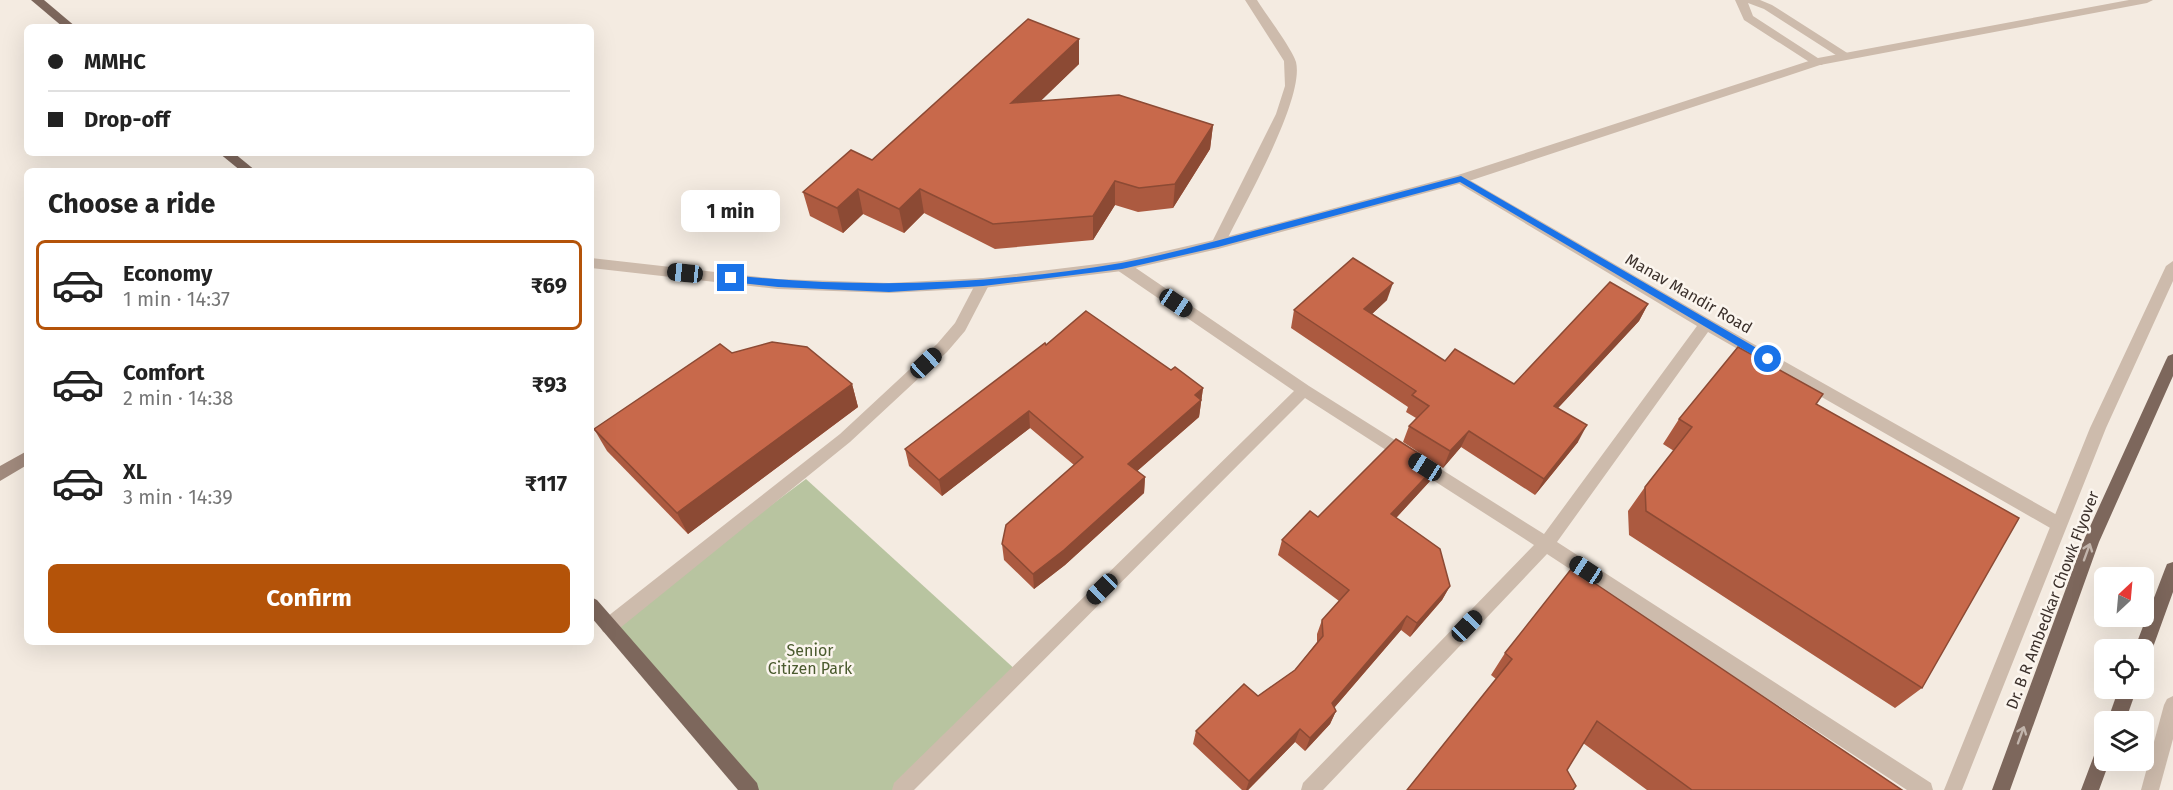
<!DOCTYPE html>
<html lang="en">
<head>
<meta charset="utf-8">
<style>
  body { margin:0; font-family:"Fira Sans",sans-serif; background:#f6f6f6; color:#222; height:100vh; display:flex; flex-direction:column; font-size:22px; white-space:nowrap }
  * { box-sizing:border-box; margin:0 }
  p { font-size:20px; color:#767676 }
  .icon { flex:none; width:33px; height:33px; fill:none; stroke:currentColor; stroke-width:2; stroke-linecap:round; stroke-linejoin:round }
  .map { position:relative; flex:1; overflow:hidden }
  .details { position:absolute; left:24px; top:168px; width:570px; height:477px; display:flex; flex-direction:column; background:#fff; border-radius:9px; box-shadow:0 6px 24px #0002 }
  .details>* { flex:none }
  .top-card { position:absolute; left:24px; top:24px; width:570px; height:132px; border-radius:9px; box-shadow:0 6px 24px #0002; display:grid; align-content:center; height:132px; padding:0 24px; background:#fff }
  .needle { width:39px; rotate:26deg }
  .fabs { position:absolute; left:2094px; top:567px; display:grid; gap:12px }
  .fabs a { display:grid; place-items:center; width:60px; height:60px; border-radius:9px; background:#fff; box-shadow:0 6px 24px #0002; font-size:30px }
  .end { position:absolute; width:27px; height:27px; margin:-14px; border:8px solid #1a73e8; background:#fff; box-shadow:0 0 0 3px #fff }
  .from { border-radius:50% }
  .bubble { position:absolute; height:42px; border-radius:9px; background:#fff; box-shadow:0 6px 24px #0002; font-size:20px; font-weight:700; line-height:42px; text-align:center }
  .car { position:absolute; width:18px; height:36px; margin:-18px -9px; border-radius:8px; box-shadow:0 0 4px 2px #0007; background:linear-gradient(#222 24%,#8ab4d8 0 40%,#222 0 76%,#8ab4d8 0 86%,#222 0) }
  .top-card b { display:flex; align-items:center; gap:21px; height:57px; font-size:22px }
  .top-card b+b { border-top:2px solid #e0e0e0 }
  .top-card i { width:15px; height:15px; background:#222 }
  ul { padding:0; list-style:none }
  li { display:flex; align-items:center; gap:18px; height:90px; margin:0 12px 9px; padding:0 12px; border:3px solid transparent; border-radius:9px }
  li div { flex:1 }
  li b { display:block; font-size:22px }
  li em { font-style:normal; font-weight:700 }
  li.active { border-color:#b45309 }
  li>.icon { width:54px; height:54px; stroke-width:1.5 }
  h2 { padding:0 24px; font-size:27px; line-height:72px }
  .button { display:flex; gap:12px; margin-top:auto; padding:12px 24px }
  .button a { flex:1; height:69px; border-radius:9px; background:#b45309; color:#fff; font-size:24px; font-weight:700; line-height:69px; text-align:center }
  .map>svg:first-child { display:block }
  .green { fill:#b8c4a0 }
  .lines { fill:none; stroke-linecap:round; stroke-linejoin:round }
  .service { fill:#cdbbac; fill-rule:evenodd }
  .minor { fill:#cdbbac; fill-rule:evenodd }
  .tertiary { fill:#cdbbac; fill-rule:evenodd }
  .secondary { fill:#a18a7d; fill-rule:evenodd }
  .primary { fill:#7d675c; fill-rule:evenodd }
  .wall { fill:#ac5a40 }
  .shaded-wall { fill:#8c4a34 }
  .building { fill:#c8694b; stroke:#8c4a34; stroke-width:1.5 }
  .oneway { stroke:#c2b5ac }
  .route { fill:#1a73e8 }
  .labels { text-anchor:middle; stroke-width:5; stroke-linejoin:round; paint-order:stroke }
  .street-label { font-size:16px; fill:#3b302b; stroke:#fbf5ee }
  .park-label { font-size:16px; fill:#4a5a2e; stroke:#fbf5ee }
</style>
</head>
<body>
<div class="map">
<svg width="2173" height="790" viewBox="0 0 2173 790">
  <rect width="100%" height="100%" fill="#f4ebe1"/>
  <path class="green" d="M806,479L1018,672L901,790H750L609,626Z"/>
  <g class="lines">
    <path class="service" d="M1735,0H1760L1772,5L1852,56L1850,59H1842L1764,9L1748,3L1753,16L1824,62L1822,65H1814L1744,20Z"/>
    <g class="minor">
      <path d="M1245,0H1257C1265,13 1293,50 1296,62C1305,99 1243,206 1225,244L1218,249L1211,244L1276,114L1285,86L1284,61Z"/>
      <path d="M1461,175L1711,320L2064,519L2066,524L2064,529L2058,531L2052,529L1708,332L1557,542L1931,783L1933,790H1907L1547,554L1323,790H1301L1303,783L1534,545L1305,398L914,790H892L894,783L1294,391L1117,270L1115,266L1117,262H1127L1309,386L1544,534L1697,326L1456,182L1455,179Z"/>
      <path d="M983,278L990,283L965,331L947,352L850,442L615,632L609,634L603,632L600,626L603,620L840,434L937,344L955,323L978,279Z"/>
    </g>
    <g class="tertiary">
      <path d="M2129,0H2153L2147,3L1820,65L1466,182L1218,249L1122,271L983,288L889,293L778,289L591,268V258L778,279L889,283L983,278L1122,261L1218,239L1458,175L1818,58Z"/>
      <path d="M2173,261V281L2106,428L1962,790H1944L2090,428L2166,266Z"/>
      <path d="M2173,696V739L2159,790H2141L2164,705L2167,699Z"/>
    </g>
    <path class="secondary" d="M27,451V465L0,481V466Z"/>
    <g class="primary">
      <path d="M31,0H44L76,27H63Z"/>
      <path d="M219,153H234L256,171H241Z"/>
      <path d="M2173,354V376L2099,542L2010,790H1992L2083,542L2166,360L2168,356Z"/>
      <path d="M2173,562V592L2152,650L2149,656L2144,658V650H2134L2165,569L2167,564Z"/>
      <path d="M591,597L597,600L757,783L759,790H738L591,617Z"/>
      <path d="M2119,688H2137L2125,722H2107Z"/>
      <path d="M2104,742V760H2110L2099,790H2081L2098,745Z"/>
    </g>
  </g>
  <g class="wall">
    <path d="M1079,39V64L1040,101L1213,125L1210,149L1173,208L1138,212L1115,205L1093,240L995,249L924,213L904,233L863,214L843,233L810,216L803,192L872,160Z"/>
    <path d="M1387,300L1372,314L1445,361L1514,384L1648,304L1639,321L1558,408L1578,442L1535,495L1461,447L1443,468L1403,442L1409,426L1416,418L1406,412L1408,407L1291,328L1294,310Z"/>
    <path d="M1046,345L1171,370L1203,388L1199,417L1137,471L1145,477L1144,493L1065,565L1034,589L1004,560L1002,544L1074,465L1030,428L942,496L909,466L905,449Z"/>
    <path d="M732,353L852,384L858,407L688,534L607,451L594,429Z"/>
    <path d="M1816,404L1922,688L1895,708L1629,535L1628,511L1645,487L1674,451L1663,444L1679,419Z"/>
    <path d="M1430,481L1396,518L1450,586L1442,600L1410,637L1401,630L1334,708L1336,711L1330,724L1305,751L1295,742L1248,790H1242L1193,744L1196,731L1258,696L1295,670L1317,642V634L1322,620L1339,601L1278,555L1282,540L1318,517Z"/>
    <path d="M1505,653L1902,790H1647L1583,743L1567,770L1496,679L1491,675Z"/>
  </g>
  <g class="shaded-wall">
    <path d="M1079,39V64L1013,128L1011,103Z"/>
    <path d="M1213,125L1210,149L1173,208L1175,184Z"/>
    <path d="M1115,181V205L1093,240V216Z"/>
    <path d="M858,189L863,214L843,233L837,208Z"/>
    <path d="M920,189L924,213L904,233L899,209Z"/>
    <path d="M1393,283L1387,300L1359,326L1364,309Z"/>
    <path d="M1648,304L1639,321L1545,422L1554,406Z"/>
    <path d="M852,384L858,407L688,534L677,513Z"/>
    <path d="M1203,388L1199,417L1127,480L1128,464L1195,395Z"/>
    <path d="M1029,411L1030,428L942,496L939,480Z"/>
    <path d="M1587,425L1578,442L1535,495L1544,479Z"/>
    <path d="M1469,431L1461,447L1443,468L1450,451Z"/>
    <path d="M1437,465L1430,481L1385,530L1391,514Z"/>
    <path d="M1145,477L1144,493L1065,565L1034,589L1033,574Z"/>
    <path d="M1450,586L1442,600L1410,637L1417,623Z"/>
    <path d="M1407,616L1401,630L1327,716L1332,703Z"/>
    <path d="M1336,711L1330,724L1305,751L1310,738Z"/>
    <path d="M1300,729L1295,742L1248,790H1246L1249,781Z"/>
  </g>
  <g class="building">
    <path d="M1028,19L1079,39L1011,103L1119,95L1213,125L1175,184L1139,188L1115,181L1093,216L993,224L920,189L899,209L858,189L837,208L803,192L851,150L872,160Z"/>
    <path d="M1353,258L1393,283L1364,309L1445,361L1455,349L1514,384L1610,282L1648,304L1554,406L1587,425L1544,479L1469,431L1450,451L1409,426L1429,406L1412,395L1416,391L1294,310Z"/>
    <path d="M1086,311L1171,370L1175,367L1203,388L1195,395L1201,400L1128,464L1145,477L1064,550L1033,574L1002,544L1006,525L1083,457L1029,411L939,480L905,449L1045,343L1046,345Z"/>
    <path d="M772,342L807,347L852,384L677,513L594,429L720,344L732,353Z"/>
    <path d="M1738,347L1823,394L1816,404L2019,518L1922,688L1646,511L1645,487L1692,427L1679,419Z"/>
    <path d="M1396,439L1437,465L1391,514L1440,549L1450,586L1417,623L1407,616L1332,703L1336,711L1310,738L1300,729L1249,781L1196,731L1244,684L1258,696L1295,670L1323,636L1322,620L1349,590L1282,540L1310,511L1318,517Z"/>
    <path d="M1572,568L1902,790H1692L1597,721L1567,770L1576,786L1573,790H1407L1512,659L1505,653Z"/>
  </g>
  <defs><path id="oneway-shaft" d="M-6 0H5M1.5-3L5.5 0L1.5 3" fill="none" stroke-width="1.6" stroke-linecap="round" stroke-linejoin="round" transform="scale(1.5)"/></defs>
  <g class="oneway">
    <use href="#oneway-shaft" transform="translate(2087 552) rotate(-70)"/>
    <use href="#oneway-shaft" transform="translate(2021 735) rotate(-70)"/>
  </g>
  <path class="route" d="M1461,176L1772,357V362H1765L1460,182L1218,247L1122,269L983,286L889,292L778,287L731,282L727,278L731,275C861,289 993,285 1121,263C1172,254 1222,239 1272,226C1335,209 1398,193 1461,176Z"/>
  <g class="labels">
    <g class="street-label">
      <text transform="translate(1689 293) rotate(30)" y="6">Manav Mandir Road</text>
      <text transform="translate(2052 600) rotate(-69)" y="6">Dr. B R Ambedkar Chowk Flyover</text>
    </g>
    <g class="park-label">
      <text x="810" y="656">Senior<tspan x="810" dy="18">Citizen Park</tspan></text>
    </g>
  </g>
</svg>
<div class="fabs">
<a><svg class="needle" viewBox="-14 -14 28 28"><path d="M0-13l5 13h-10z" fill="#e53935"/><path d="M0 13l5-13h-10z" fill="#767676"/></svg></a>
<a><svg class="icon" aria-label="locate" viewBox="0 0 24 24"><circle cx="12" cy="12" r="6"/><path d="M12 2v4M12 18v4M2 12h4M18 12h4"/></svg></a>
<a><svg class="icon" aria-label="layers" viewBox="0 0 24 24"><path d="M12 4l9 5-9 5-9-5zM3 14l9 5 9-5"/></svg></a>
</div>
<i class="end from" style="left:1768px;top:359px"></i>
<i class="end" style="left:731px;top:278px"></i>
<div class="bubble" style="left:681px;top:190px;width:99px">1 min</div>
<i class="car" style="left:685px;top:273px;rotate:276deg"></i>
<i class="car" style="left:1176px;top:303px;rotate:124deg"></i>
<i class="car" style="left:926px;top:363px;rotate:47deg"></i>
<i class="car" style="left:1425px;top:467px;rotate:302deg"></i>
<i class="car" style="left:1586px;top:570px;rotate:303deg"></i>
<i class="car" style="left:1102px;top:589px;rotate:226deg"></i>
<i class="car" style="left:1467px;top:626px;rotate:44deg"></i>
<div class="top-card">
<b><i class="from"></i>MMHC</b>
<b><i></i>Drop-off</b>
</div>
<section class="details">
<h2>Choose a ride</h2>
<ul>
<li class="active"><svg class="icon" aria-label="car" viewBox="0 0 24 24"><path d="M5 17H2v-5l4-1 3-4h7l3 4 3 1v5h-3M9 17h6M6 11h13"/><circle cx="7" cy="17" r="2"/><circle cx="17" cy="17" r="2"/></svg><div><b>Economy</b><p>1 min · 14:37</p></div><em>₹69</em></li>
<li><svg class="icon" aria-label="car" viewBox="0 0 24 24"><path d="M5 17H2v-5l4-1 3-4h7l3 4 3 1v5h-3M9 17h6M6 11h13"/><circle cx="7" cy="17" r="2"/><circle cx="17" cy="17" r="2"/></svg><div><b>Comfort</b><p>2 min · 14:38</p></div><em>₹93</em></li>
<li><svg class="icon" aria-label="car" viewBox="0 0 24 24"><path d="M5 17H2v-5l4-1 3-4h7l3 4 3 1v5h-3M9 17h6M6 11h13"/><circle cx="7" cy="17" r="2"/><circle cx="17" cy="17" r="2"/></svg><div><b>XL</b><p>3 min · 14:39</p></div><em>₹117</em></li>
</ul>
<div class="button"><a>Confirm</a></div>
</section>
</div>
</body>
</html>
